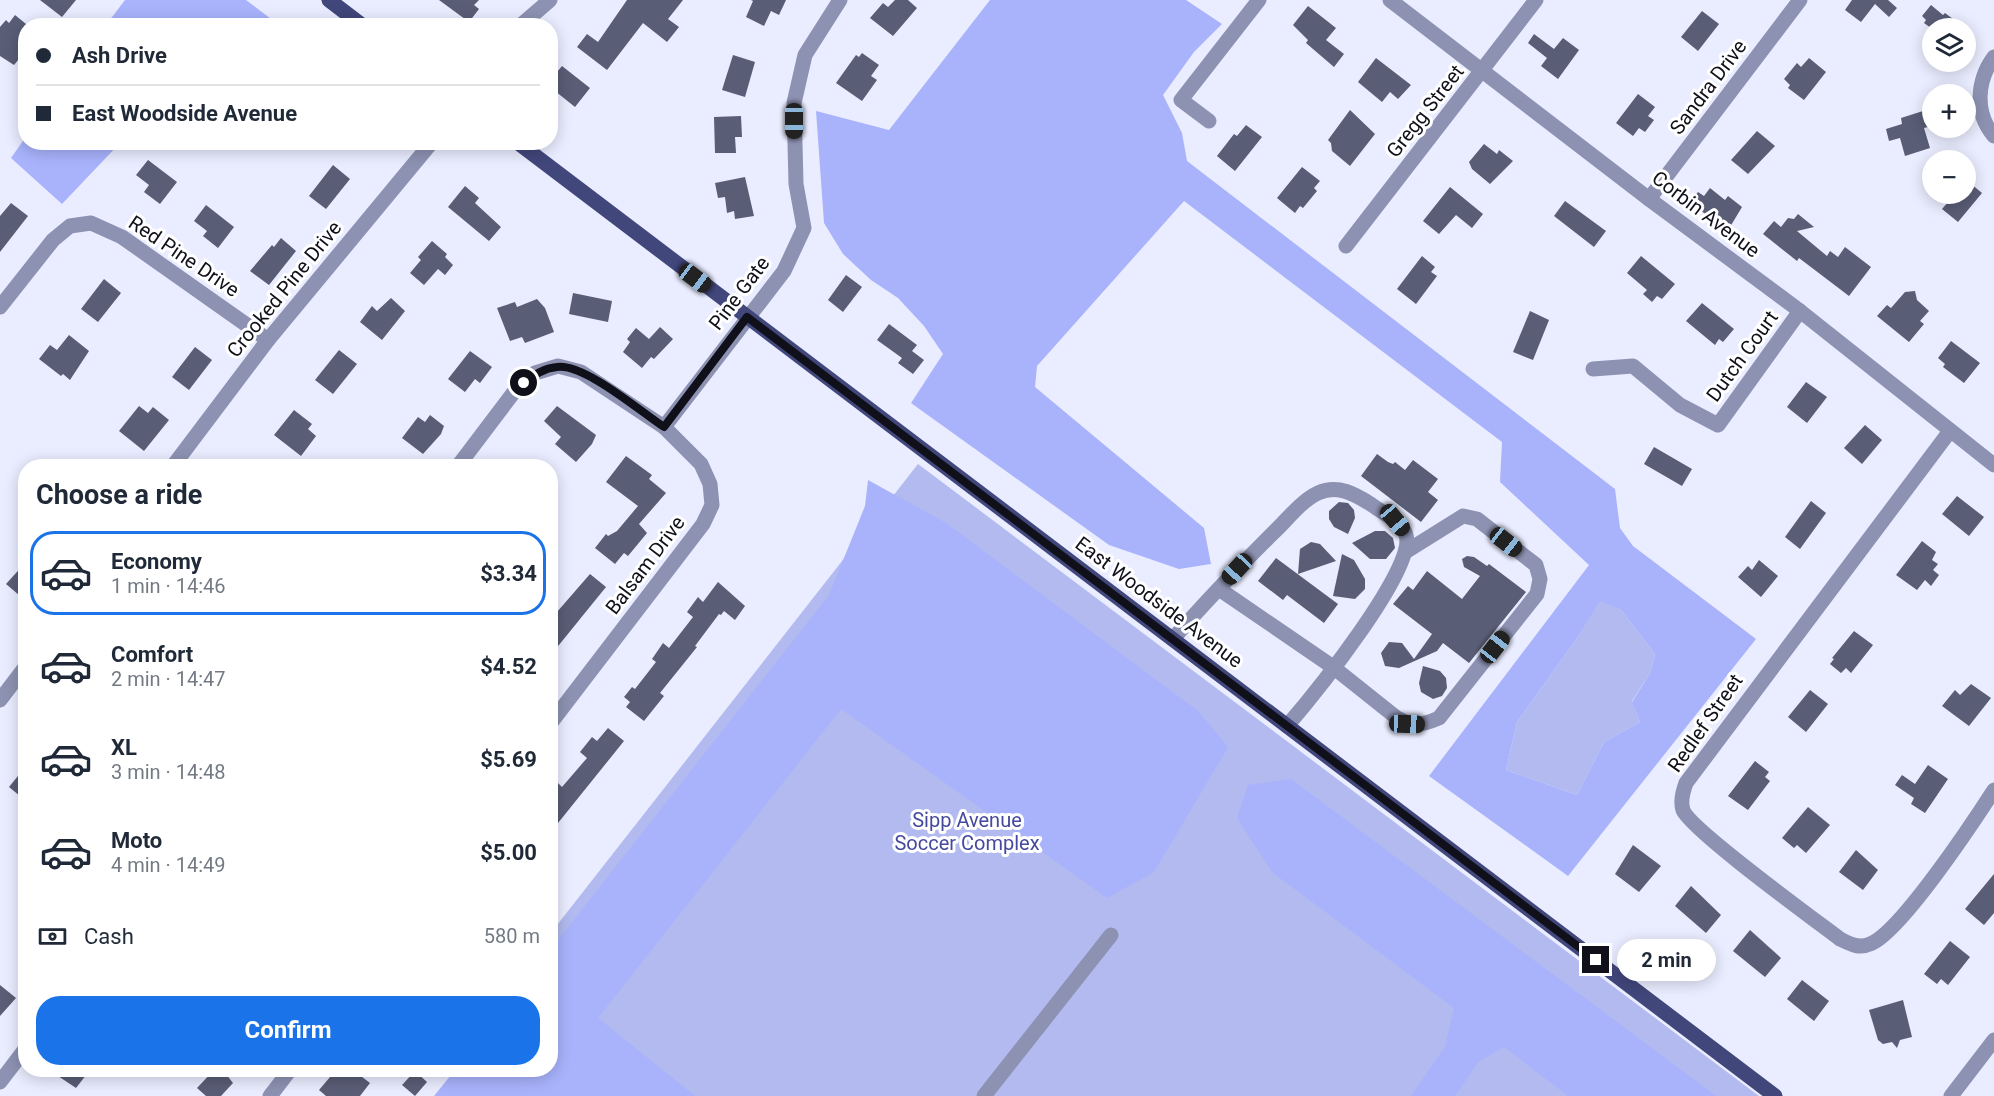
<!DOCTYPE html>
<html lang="en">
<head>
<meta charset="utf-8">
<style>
  body { margin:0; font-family:Roboto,sans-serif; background:#f2f2f3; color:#1f2937; height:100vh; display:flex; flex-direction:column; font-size:22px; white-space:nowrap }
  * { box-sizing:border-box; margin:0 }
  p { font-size:20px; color:#747a83 }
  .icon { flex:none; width:33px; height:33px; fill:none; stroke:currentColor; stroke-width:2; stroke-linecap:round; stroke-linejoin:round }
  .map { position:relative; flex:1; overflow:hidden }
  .drawer { position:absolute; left:18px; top:459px; width:540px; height:618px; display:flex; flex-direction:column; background:#fff; border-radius:24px; box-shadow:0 3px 15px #0003 }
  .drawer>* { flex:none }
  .guide { position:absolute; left:18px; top:18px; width:540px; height:132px; border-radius:24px; box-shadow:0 3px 15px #0003; display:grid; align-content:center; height:132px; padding:0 18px; background:#fff }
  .fabs { position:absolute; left:1922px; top:18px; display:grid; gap:12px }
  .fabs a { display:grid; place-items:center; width:54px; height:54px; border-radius:50%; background:#fff; box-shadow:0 3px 15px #0003; font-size:30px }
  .end { position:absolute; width:27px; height:27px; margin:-14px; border:8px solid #0f1019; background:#fff; box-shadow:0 0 0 3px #fff }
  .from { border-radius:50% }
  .bubble { position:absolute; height:42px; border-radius:21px; background:#fff; box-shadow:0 3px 15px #0003; font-size:20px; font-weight:700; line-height:42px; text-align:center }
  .car { position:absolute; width:18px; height:36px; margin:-18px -9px; border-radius:8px; box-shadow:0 0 4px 2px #0007; background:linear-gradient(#222 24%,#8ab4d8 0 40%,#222 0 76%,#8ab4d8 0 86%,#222 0) }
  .guide b { display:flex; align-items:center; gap:21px; height:57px; font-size:22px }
  .guide b+b { border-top:2px solid #e0e1e3 }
  .guide i { width:15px; height:15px; background:#1f2937 }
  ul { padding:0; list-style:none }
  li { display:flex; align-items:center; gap:18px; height:84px; margin:0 12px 9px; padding:0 6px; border:3px solid transparent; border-radius:24px }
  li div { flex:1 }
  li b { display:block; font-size:22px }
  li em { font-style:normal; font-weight:700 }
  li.on { border-color:#1a73e8 }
  li>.icon { width:54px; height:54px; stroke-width:1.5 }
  h2 { padding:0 18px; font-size:27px; line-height:72px }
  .pay { display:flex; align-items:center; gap:15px; height:66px; padding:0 18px; font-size:22px }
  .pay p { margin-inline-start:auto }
  .action { display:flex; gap:12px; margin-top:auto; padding:12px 18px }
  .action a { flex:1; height:69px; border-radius:24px; background:#1a73e8; color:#fff; font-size:24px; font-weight:700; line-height:69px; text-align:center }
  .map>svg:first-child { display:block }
  .green { fill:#b2baef }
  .forest { fill:#a8b3fc; fill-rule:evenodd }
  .building { fill:#595d76 }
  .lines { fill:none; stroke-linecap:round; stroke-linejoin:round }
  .minor { stroke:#8d92b2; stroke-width:15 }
  .major { stroke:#41467b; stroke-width:15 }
  .route { stroke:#0f1019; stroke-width:8 }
  .labels { text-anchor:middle; stroke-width:6; stroke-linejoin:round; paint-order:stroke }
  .street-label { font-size:20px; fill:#0f1019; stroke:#fff }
  .park-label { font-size:20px; fill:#45499e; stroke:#fff }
</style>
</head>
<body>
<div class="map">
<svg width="1994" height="1096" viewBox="0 0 1994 1096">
  <rect width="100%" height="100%" fill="#eaedff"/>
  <g class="green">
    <path d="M918,464L1759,1096H674L551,1002L550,934Z"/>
    <path d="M1600,600L1621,610L1655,654L1650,673L1632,701L1640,722L1604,742L1577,795L1506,770L1517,722L1578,637Z"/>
  </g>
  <g class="forest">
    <path d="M125,0H246L279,25H106Z"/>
    <path d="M990,0H1186L1222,24L1194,52L1163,95L1182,133L1187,161L1615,489L1620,528L1633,546L1756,639L1568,876L1429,776L1589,565L1500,482L1502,442L1184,201L1037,366L1035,387L1204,528L1211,564L1179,569L1109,545L911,403L943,354L924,326L898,298L871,280L843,254L824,223L816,111L889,130ZM1600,601L1621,610L1655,654L1650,673L1632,702L1640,722L1604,742L1577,795L1506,770L1517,722L1578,637Z"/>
    <path d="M25,138L26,142L120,143L62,204L11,158Z"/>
    <path d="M868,480L946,523L1198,711L1228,747L1154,872L1107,898L841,709L598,1018L695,1096H434L455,1070H550L551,949L829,595L865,506Z"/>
    <path d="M1291,779L1716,1096H1568L1504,1047L1478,1062L1455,1096H1411L1445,1047L1454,1008L1272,872L1237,818L1248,785Z"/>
  </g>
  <g class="building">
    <path d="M40,0H76L62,17Z"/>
    <path d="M439,0H479L474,5L479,9L469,22Z"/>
    <path d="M627,0H683L668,19L679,27L667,42L643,23L607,70L577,47L587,34L598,42Z"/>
    <path d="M751,0H786L779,15L771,11L764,26L746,17L753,1Z"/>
    <path d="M895,0H908L917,8L893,36L870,18L883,3L888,7Z"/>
    <path d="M1852,0H1888L1897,8L1889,17L1875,4L1861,22L1845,10Z"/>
    <path d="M1931,5L1943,15L1945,13L1965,28H1931L1924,23L1926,20L1922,16Z"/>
    <path d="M1308,6L1336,28L1326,40L1344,54L1334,67L1306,43L1308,40L1293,25Z"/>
    <path d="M1702,11L1719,24L1698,51L1681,37Z"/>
    <path d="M15,15L26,24V40L19,48L24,53L14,65L0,56V27L6,20L9,23Z"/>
    <path d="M1534,34L1554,49L1563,38L1579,50L1558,79L1541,66L1547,58L1528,43Z"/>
    <path d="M862,53L879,65L871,76L877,80L862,101L836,83L856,55L859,57Z"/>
    <path d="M733,55L755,62L745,97L722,90Z"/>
    <path d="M1376,58L1411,85L1398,99L1390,92L1382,102L1358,82Z"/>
    <path d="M1809,58L1826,72L1804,100L1788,88L1790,85L1784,79L1797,63L1801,67Z"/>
    <path d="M562,66L590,88L575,107L550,87V67L557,72Z"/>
    <path d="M1638,94L1655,107L1648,116L1654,120L1645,132L1639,128L1633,136L1616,123Z"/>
    <path d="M1350,110L1375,134L1350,166L1332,151L1331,143L1328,140Z"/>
    <path d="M1923,111L1928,127L1924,128L1930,148L1905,156L1900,138L1889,141L1886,129L1902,124L1901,118Z"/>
    <path d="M741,116L742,137H735L736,153H715L714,117Z"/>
    <path d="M1246,125L1262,137L1235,171L1217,156L1234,134L1237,136Z"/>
    <path d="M1757,131L1775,146L1748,174L1731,160Z"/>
    <path d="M1484,144L1497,154L1499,150L1513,161L1490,184L1472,169L1469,162Z"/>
    <path d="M148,160L177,182L160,204L144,192L149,185L136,175Z"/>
    <path d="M333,165L350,179L326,209L309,196Z"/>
    <path d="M1302,167L1320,181L1314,188L1317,191L1303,208L1300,206L1295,213L1277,198Z"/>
    <path d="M745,177L754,216L735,219L734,211L727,213L725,197L718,198L715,183Z"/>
    <path d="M1965,179L1982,193L1958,222L1942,209L1955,194H1965Z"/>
    <path d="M465,186L479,198L475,203L501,227L489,241L448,207Z"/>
    <path d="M1450,187L1483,214L1472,228L1456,215L1439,234L1423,221Z"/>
    <path d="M1710,188L1725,200L1728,196L1742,207L1730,227L1727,224L1723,228L1690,202L1698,192L1704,196Z"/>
    <path d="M1565,201L1606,231L1594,247L1554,216Z"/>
    <path d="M11,203L28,216L0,252V216Z"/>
    <path d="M206,205L234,227L218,248L203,236L207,231L194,221Z"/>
    <path d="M1798,214L1814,227L1797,231L1827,256L1830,251L1838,257L1845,247L1871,267L1849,296L1799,258L1797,261L1763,234L1774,221L1781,227L1788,218L1794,219Z"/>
    <path d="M281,238L296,251L269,285L250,271L272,245L274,247Z"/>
    <path d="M432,241L447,254L445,257L453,265L445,275L438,269L424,285L410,273L421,260L418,257Z"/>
    <path d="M1422,256L1435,267L1431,272L1437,276L1416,304L1397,289Z"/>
    <path d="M1641,256L1675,284L1662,299L1657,296L1652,302L1643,294L1647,290L1627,273Z"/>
    <path d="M846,275L862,287L843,312L828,300Z"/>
    <path d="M104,279L121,293L98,322L81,309Z"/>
    <path d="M1915,291L1917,300L1929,311L1920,321L1924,324L1909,342L1877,316L1887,305L1891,308L1905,292Z"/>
    <path d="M573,293L612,301L608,322L569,314Z"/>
    <path d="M391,298L405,311L382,340L360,322L372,306L377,311Z"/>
    <path d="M537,299L545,308L554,332L525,343L522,337L510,341L497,308L515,302L517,307Z"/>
    <path d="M1702,303L1734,329L1723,342L1719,339L1715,345L1686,321Z"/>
    <path d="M1530,311L1549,320L1533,360L1513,352Z"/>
    <path d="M889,324L917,345L912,351L924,360L913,374L898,363L902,358L877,340Z"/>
    <path d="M660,327L673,339L654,359L651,357L642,368L623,352L630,342L627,339L636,328L649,339Z"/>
    <path d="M69,335L89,351L70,380L63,374L61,376L39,359L50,345L57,350Z"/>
    <path d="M1951,341L1980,363L1964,383L1943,367L1945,364L1938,358Z"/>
    <path d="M195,347L212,360L189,390L172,377Z"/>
    <path d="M339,350L357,364L333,394L315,380Z"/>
    <path d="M470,351L492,367L480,383L475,379L465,392L448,379Z"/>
    <path d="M1806,382L1827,397L1807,423L1787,407Z"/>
    <path d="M139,406L148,413L153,407L169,420L144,451L119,431Z"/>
    <path d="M557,406L596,435L592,444L576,462L555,444L561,437L544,421Z"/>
    <path d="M294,410L312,424L308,429L316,436L301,456L274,435Z"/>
    <path d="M430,415L444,426L441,434L423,454L402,438L418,417L425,422Z"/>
    <path d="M1865,425L1882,440L1862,464L1844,448Z"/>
    <path d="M1654,447L1692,469L1682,486L1644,464Z"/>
    <path d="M1377,454L1388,462L1393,464L1395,462L1405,470L1413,460L1438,479L1428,492L1438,500L1421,522L1361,476Z"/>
    <path d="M626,456L652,475L649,479L666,493L639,524L647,533L628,556L624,553L615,564L595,548L606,534L608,536L617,531L638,506L606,482Z"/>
    <path d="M1957,496L1984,517L1969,536L1942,514Z"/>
    <path d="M1811,501L1826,513L1800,549L1785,537Z"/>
    <path d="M1339,502L1348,503L1354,510L1355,518L1348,534L1334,527L1329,519V511Z"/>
    <path d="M1375,531H1385L1393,538L1395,548L1386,559H1370L1352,543Z"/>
    <path d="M1922,541L1936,552L1932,560L1938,564L1933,570L1939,575L1931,586L1925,580L1917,590L1896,575Z"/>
    <path d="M1311,542L1320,544L1336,561L1298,574L1300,549Z"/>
    <path d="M1342,554L1354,560L1365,579V589L1355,599L1333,596Z"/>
    <path d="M1467,556L1474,557L1487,566L1489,564L1526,592L1469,663L1443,643L1437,651L1399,668L1385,666L1381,653L1389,642L1402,643L1414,659L1432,634L1393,604L1408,586L1413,590L1427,571L1462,599L1480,576L1464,567L1462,559Z"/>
    <path d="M1276,558L1338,604L1324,623L1287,595L1283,600L1258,581Z"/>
    <path d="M1759,560L1778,576L1761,597L1738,577L1748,566L1752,570Z"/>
    <path d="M26,562V601L6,584Z"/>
    <path d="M590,574L606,587L550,656V620Z"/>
    <path d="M718,582L745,606L735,620L724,611L721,615L719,614L695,646L697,647L660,693L664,696L644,721L626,707L630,702L624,697L632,687L635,689L656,662L652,659L663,643L669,648L693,617L687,612L698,597L703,602Z"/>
    <path d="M1854,631L1873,645L1851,673L1846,668L1841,673L1830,664L1834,659L1832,658Z"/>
    <path d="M1423,666L1440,671L1446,678L1447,688L1442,696L1433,699L1421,692L1419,683Z"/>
    <path d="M1971,684L1991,698L1969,726L1942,706L1955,690L1960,695Z"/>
    <path d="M1810,690L1828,704L1806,732L1788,717Z"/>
    <path d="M608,728L624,741L550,833V790L557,782L562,787L587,758L580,752L592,737L597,741Z"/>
    <path d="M1755,761L1769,772L1765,777L1770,781L1748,810L1728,796Z"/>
    <path d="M1928,765L1948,779L1925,813L1911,804L1914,798L1895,785L1902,775L1915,784Z"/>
    <path d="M26,766V801L9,787Z"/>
    <path d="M1808,807L1830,825L1806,853L1797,845L1794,848L1782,838Z"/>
    <path d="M1633,845L1661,866L1639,892L1615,874Z"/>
    <path d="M1856,850L1878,870L1863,890L1839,872Z"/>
    <path d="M1994,874V913L1984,925L1965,909Z"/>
    <path d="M1691,886L1721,915L1706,933L1675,906Z"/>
    <path d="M1750,930L1781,958L1765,977L1733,951Z"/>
    <path d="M1950,941L1970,957L1948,985L1941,979L1937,984L1924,974Z"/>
    <path d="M1802,980L1829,1001L1814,1021L1787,999Z"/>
    <path d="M0,985L16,998L0,1016Z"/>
    <path d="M1903,1000L1912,1037L1900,1040L1897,1048L1892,1042L1883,1044L1878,1040L1869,1010Z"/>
    <path d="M49,1070H90L76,1088Z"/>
    <path d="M214,1070H223L233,1083L221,1096H206L197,1088Z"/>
    <path d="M336,1070H353L370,1083L360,1096H326L319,1090Z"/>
    <path d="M415,1071L427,1082L415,1096L402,1085Z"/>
  </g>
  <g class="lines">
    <g class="minor">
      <path d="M1390,0L1649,199L1800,311L1994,465"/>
      <path d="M520,26L550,0"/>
      <path d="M1994,57C1977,80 1974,113 1994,136"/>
      <path d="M1209,121L1181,100L1259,0"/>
      <path d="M1649,199L1800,0"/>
      <path d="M1346,246L1536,0"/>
      <path d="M0,307L53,240L70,226L91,223L122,237L268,340"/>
      <path d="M1593,369L1633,366L1680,405L1718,425L1800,311"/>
      <path d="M664,427L784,271L804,228L796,184L794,103L805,55L840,0"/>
      <path d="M1950,431L1686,783C1683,791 1680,801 1683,810C1690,829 1815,920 1840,939C1850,944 1859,949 1870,944C1900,933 1974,821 1994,790"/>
      <path d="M173,466L268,340L432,142"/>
      <path d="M458,466L514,392L535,373L558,366L581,372L664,427L701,464L710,484L712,505L703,524L550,724"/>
      <path d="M1219,589L1333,667L1397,718C1412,727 1423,725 1439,718L1537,594L1540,579L1536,565L1477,519L1463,516L1407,551"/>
      <path d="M1173,639C1205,602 1239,567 1273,533C1287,520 1301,501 1318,493C1338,484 1355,494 1372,505C1383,513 1402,522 1406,535C1417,568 1312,697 1287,726"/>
      <path d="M0,700L26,666"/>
      <path d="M0,1082L26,1048"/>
      <path d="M270,1096L290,1070"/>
      <path d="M984,1096L1111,935"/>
      <path d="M1951,1096L1994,1040"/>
    </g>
    <g class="major">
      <path d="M329,0L363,26"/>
      <path d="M517,142L1775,1096"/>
    </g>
  </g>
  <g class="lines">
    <path class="route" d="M524,383C534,375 544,368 557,367C584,363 641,412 664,427L747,317L1596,960"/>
  </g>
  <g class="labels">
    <g class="street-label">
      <text transform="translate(1708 87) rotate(-53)" y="7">Sandra Drive</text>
      <text transform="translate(1425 111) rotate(-52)" y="7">Gregg Street</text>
      <text transform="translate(1706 214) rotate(37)" y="7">Corbin Avenue</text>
      <text transform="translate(184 256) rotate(34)" y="7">Red Pine Drive</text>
      <text transform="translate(284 289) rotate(-51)" y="7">Crooked Pine Drive</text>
      <text transform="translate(739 293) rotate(-53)" y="7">Pine Gate</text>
      <text transform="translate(1742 356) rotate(-54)" y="7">Dutch Court</text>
      <text transform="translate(645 565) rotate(-53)" y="7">Balsam Drive</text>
      <text transform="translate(1159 602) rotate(37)" y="7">East Woodside Avenue</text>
      <text transform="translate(1705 723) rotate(-55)" y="7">Redlef Street</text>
    </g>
    <g class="park-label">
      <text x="967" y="827">Sipp Avenue<tspan x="967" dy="23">Soccer Complex</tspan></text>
    </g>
  </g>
</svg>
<div class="fabs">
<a><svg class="icon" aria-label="layers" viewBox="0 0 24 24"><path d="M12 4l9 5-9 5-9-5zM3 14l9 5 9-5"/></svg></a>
<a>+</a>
<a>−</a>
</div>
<i class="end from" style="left:524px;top:383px"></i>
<i class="end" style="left:1596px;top:960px"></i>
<div class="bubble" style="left:1617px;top:939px;width:99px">2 min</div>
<i class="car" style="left:794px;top:121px;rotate:180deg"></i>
<i class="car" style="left:695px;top:278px;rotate:127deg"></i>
<i class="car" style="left:1395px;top:520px;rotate:140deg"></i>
<i class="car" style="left:1506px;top:542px;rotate:128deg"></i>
<i class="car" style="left:1237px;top:569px;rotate:223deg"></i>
<i class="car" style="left:1495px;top:647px;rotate:38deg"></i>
<i class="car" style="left:1407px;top:724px;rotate:92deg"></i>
<div class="guide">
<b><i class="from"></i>Ash Drive</b>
<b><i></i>East Woodside Avenue</b>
</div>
<section class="drawer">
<h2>Choose a ride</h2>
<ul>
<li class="on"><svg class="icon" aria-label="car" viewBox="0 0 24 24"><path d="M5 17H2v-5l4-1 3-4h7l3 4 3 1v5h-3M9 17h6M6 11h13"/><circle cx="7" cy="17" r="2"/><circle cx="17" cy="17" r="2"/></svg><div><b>Economy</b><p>1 min · 14:46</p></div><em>$3.34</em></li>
<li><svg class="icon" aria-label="car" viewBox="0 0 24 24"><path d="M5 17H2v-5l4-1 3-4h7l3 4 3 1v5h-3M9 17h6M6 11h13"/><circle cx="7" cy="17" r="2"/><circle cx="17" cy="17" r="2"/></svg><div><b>Comfort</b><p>2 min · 14:47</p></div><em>$4.52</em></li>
<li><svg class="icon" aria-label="car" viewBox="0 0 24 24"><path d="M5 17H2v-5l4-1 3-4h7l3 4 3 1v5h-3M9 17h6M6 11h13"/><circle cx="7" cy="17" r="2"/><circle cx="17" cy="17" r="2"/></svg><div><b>XL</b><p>3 min · 14:48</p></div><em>$5.69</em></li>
<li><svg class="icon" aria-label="car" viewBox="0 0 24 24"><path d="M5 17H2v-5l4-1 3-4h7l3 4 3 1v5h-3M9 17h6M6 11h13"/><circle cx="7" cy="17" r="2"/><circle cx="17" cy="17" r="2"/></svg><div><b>Moto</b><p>4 min · 14:49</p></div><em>$5.00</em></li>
</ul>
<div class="pay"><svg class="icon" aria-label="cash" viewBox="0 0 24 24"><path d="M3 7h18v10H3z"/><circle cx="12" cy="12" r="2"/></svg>Cash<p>580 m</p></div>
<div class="action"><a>Confirm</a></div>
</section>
</div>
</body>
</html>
